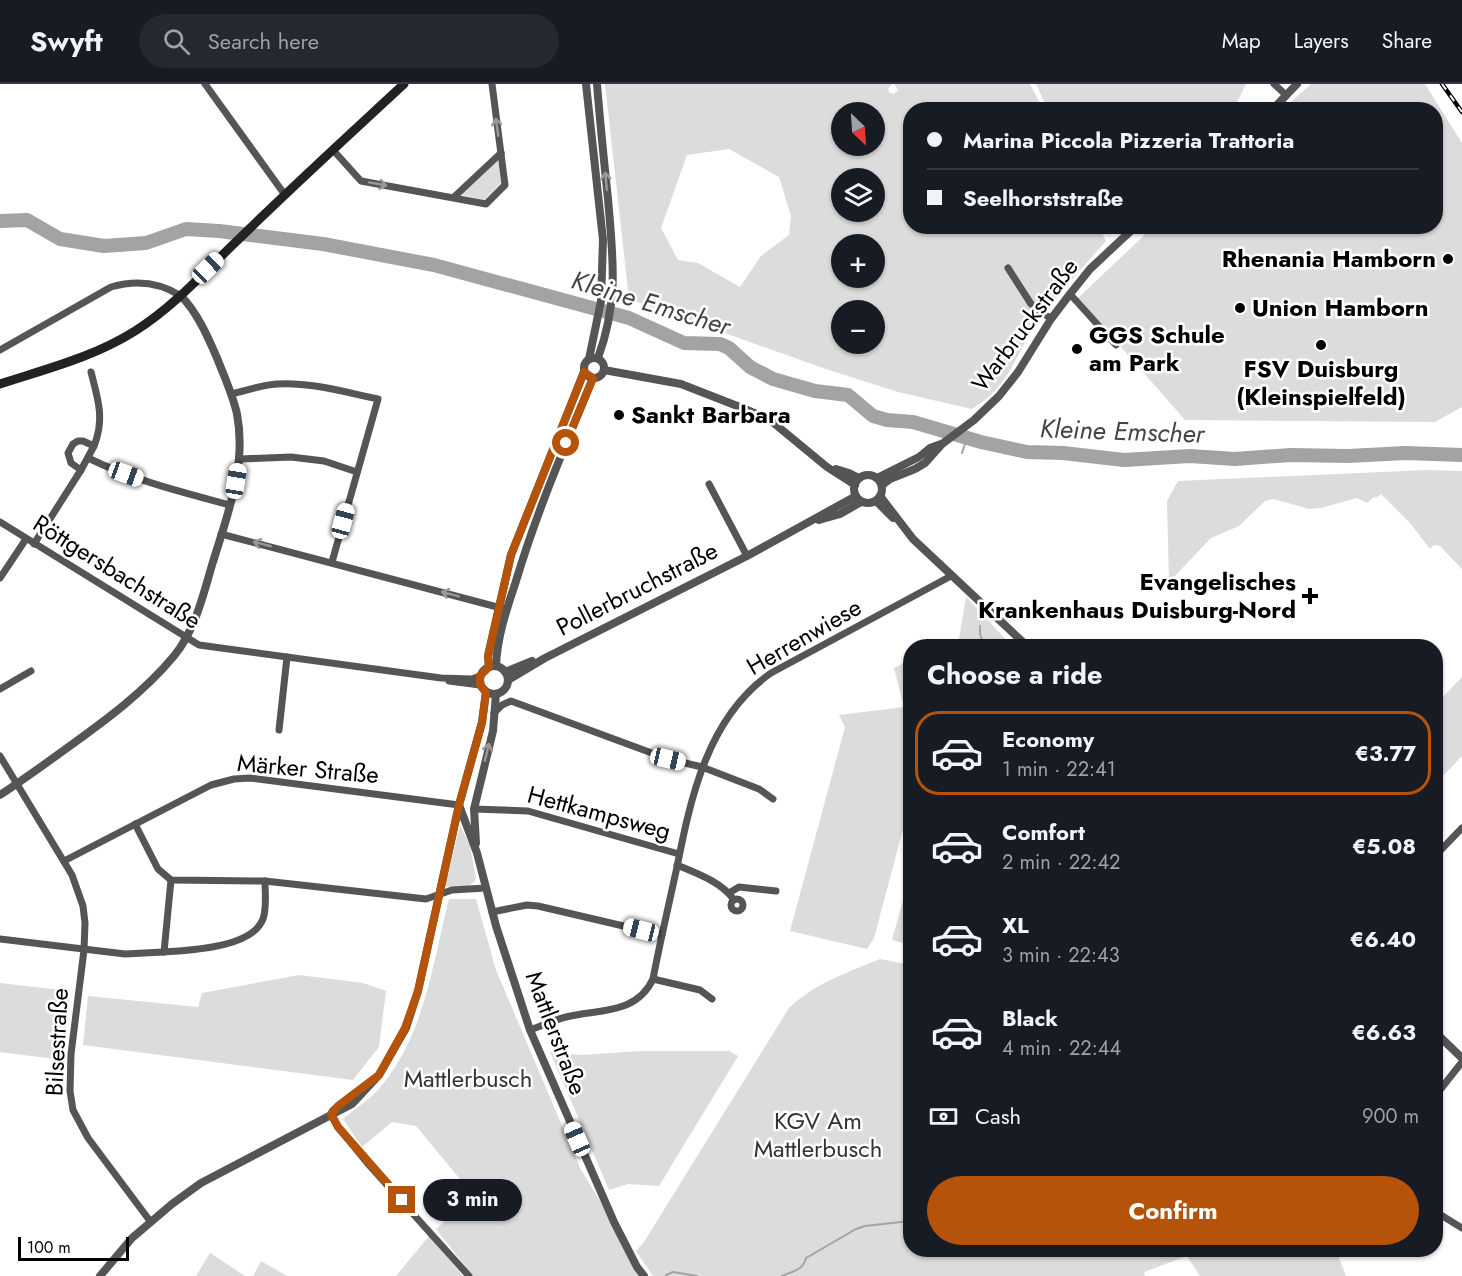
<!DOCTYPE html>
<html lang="en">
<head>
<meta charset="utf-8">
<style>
  body { margin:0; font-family:Jost,sans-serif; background:#242831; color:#f1f3f6; height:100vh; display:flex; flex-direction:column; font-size:22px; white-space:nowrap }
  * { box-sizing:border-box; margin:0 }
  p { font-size:20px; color:#9ea1a6 }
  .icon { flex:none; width:33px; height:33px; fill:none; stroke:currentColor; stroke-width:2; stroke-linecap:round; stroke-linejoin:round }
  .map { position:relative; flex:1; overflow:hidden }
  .drawer { position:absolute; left:903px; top:555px; width:540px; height:618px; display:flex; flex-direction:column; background:#171b24; border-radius:24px; box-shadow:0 2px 4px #0004 }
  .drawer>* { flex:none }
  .guide { position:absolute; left:903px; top:18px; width:540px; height:132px; border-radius:24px; box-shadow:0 2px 4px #0004; display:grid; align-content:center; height:132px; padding:0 24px; background:#171b24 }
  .needle { width:39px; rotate:155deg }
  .fabs { position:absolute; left:831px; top:18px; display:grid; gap:12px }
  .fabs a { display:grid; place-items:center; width:54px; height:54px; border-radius:50%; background:#171b24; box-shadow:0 2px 4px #0004; font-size:30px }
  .scale { position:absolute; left:18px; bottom:15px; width:111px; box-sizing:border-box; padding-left:6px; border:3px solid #000; border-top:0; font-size:16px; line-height:21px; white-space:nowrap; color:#000; -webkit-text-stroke:4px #fff; paint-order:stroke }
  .end { position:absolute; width:27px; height:27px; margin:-14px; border:8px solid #b45309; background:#fff; box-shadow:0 0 0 3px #fff }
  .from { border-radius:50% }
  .bubble { position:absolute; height:42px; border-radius:21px; background:#171b24; box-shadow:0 2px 4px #0004; font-size:20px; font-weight:700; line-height:42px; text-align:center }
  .car { position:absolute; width:18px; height:36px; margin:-18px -9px; border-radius:8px; box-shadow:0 0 4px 2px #0007; background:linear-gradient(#fff 24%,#345 0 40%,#fff 0 76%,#345 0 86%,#fff 0) }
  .guide b { display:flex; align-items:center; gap:21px; height:57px; font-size:22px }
  .guide b+b { border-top:2px solid #363941 }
  .guide i { width:15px; height:15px; background:#f1f3f6 }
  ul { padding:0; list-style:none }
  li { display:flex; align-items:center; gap:18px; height:84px; margin:0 12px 9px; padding:0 12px; border:3px solid transparent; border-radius:24px }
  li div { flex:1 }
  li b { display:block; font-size:22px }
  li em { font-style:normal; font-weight:700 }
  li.on { border-color:#b45309 }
  li>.icon { width:54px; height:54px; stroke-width:1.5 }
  h2 { padding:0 24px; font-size:27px; line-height:72px }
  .pay { display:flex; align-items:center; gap:15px; height:66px; padding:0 24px; font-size:22px }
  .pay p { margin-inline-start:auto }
  .button { display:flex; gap:12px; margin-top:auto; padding:12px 24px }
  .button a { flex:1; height:69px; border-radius:36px; background:#b45309; color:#fff; font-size:24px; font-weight:700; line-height:69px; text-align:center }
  header { display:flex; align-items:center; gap:36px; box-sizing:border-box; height:84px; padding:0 30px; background:#171b24; border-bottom:2px solid #363941 }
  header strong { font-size:28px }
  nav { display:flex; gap:33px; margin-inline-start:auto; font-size:21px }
  .search { width:420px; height:54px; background:#242831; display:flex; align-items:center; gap:15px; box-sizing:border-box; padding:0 21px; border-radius:33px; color:#9ea1a6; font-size:22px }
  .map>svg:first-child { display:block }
  .green { fill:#dcdcdc; fill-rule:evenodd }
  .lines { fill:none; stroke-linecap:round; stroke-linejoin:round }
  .stream { stroke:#a3a3a3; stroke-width:2 }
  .river { stroke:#a3a3a3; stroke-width:14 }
  .minor { stroke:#555; stroke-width:7 }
  .tertiary { stroke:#555; stroke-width:8 }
  .secondary { stroke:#222; stroke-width:9 }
  .rail-casing { stroke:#000; stroke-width:4.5 }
  .rail { stroke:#fff; stroke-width:2; stroke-dasharray:7; stroke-linecap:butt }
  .oneway { stroke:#999 }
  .route { stroke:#b45309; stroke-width:8 }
  .poi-dot { fill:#000; stroke:#fff; stroke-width:2 }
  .labels { text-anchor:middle; stroke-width:5; stroke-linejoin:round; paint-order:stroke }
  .poi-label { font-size:24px; font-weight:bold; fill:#000; stroke:#fff; text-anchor:start }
  .street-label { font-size:24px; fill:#000; stroke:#fff }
  .park-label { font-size:24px; fill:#333; stroke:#fff }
  .water-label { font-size:26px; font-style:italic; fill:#444; stroke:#fff }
</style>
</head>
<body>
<header>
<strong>Swyft</strong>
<div class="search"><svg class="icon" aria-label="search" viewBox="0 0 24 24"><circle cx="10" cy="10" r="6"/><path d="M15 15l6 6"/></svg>Search here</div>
<nav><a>Map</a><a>Layers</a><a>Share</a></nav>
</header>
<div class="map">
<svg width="1462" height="1192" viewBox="0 0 1462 1192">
  <rect width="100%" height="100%" fill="#fff"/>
  <g class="green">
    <path d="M605,0H892L888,5L890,9L894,10L898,6L894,0H1030L1043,25L910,26V142L1099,143L1106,157C1084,182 1061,207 1040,234C1015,268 1013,300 972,325L898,308L826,285L629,215ZM842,28H874V62H842ZM729,65L779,93L791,132L789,151L761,172L740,203L698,179L678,176L661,144L687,71ZM842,94H874V128H842ZM842,160H874V194H842ZM842,226H874V260H842Z"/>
    <path d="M1036,0H1246L1234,25L1048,26Z"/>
    <path d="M1311,0H1425L1462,59V323L1435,338L1185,336L1078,214L1153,143L1436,142V26L1283,25Z"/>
    <path d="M498,77L501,99L484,116L461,111Z"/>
    <path d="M1426,386L1462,387V485L1440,462L1434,461L1430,465L1410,439L1381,410L1376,414L1374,413L1367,419L1357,414L1321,424L1309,425L1274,415L1265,417L1239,442L1211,454L1169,498L1167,417L1178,397Z"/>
    <path d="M966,513L1012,562H955L958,561Z"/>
    <path d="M910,576V719L874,854L867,865L790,847L845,643L839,631L904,623L894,584Z"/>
    <path d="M1462,593V672L1436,699V620Z"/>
    <path d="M460,741L470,762L476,794C471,806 458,803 447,803L444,801L443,794L448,791Z"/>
    <path d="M910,791V861L892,856Z"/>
    <path d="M449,815H476L496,886L580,1084L613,1139L641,1192H473L436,1145L474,1112L416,1042L392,1038L362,1063L343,1035C353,1026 366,1018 375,1009C424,957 432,881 449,815Z"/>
    <path d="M880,875L910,881V1166H1336L1346,1192H1200L1187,1172L1144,1188L1145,1192H653L636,1167L644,1158L789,924C814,900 848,888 880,875Z"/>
    <path d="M299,891L363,899L386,907L379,963L353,996L83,961L88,912L198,923L202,909Z"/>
    <path d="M0,899L70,907L63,976L0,968Z"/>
    <path d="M640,967H729L738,972L659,1102L628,1100L609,1106L550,968L582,971Z"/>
    <path d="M429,1152L463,1192H396Z"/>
    <path d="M210,1169L245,1192H196Z"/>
    <path d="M261,1177L287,1192H253Z"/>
  </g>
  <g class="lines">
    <g class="stream">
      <path d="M962,369L967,354"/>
      <path d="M980,542V550L984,562"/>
      <path d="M666,1191L673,1188L697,1192"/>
      <path d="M782,1192C792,1187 803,1187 806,1174L856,1145L865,1142L910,1137"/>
    </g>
    <path class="river" d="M0,137L27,136L60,155L104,162L146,159L186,145L219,147L323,160L434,181L629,234L684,259L720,260L729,264L750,283L773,295L815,307L848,311L873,332L887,336L913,338L981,358L1027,368L1063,369L1124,376L1190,372L1235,375L1291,371L1348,372L1405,369L1462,371"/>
    <g class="minor">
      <path d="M205,0L285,111"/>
      <path d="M1274,0L1286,11"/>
      <path d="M333,66L361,97L486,120L505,101L492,0"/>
      <path d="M454,113L501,69"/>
      <path d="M1008,184L1031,220L1051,235"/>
      <path d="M1070,210L1116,261"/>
      <path d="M0,266L111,203C135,196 159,198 181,212"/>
      <path d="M91,288C98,315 105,335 94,362"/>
      <path d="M231,310C246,307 261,301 277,300C311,298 344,308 378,315L332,478"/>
      <path d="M78,357H83L94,362L81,386L71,379L68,369L73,360Z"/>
      <path d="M88,374C133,396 182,408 230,421"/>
      <path d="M240,375L291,373L324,377L357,388"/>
      <path d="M709,400L747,472"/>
      <path d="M0,438L199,561L441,594L472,595L480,592"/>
      <path d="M221,450L501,524"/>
      <path d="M34,460L81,386"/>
      <path d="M0,494L26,455"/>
      <path d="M449,597L480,601"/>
      <path d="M0,605L31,587"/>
      <path d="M494,629L502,621L511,617L668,675L702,683L759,705L773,715"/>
      <path d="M279,646L287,573"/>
      <path d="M0,672L72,791L83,822L85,839L84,866L71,970L70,1007L73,1026L88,1054L150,1137"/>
      <path d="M474,725L528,727L679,770"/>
      <path d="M135,740L158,785L171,796L265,797L426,815L452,806L486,804"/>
      <path d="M1436,771L1462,744"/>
      <path d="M64,777L211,701L234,695L250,694L459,721"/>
      <path d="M677,781C696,789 722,798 734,816"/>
      <path d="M729,809L739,803L776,807"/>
      <circle cx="737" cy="821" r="6"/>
      <path d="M492,828L527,821L538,822L662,851"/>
      <path d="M0,855L125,870L164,868L171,796"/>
      <path d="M164,868C190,866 252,864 263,835C267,824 265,809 265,797"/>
      <path d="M653,895L700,906L712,915"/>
      <path d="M530,946C542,942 554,936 566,933C599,925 636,931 653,895C660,858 669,820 677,783C691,712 708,633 771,589L951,492"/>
      <path d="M1436,1011L1462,978"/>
      <path d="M331,1030L338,1043L369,1081L469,1192"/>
      <path d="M1436,1128L1462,1144"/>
    </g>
    <g class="tertiary">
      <path d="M586,0L603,156L601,217L589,275"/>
      <path d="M597,0C600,38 604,77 608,115C613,174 619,217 598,274"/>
      <path d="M1272,26L1297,0"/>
      <circle cx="594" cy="284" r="10"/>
      <path d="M604,286L681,300L745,325L770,336L827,383L855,401"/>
      <path d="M836,385L849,389L859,394"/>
      <circle cx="868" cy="405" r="14"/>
      <path d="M877,394L919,373L930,364L941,360"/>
      <path d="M882,401L890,395L915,385L925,379L942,360L974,336L999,312L1018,288L1051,235L1070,210L1090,185L1136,142"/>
      <path d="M880,412L913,455L1027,562"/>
      <path d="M876,417L893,434"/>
      <path d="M819,436L840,430L861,418"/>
      <path d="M496,582C497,553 507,524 516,497C537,427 565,362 593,294"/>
      <circle cx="494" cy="596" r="14"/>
      <path d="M489,583L488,572L511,471L584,288"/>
      <path d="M505,588L532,577"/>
      <path d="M508,596L545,574L747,472L856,412"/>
      <path d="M0,711C23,696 45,680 67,664C106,636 143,609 174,572C195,546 203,512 212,481C227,432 247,382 237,330C233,311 224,292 217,274C208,253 197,228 181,212"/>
      <path d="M459,721L477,769L496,842L530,946L614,1138L637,1183L644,1192"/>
      <path d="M476,759L474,725L493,647L496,610"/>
      <path d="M1436,949L1462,974"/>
      <path d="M333,1027L361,1005"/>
      <path d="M100,1192L132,1154L172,1120L201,1099L352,1020L379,991L406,944L418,907L459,721L482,638L486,608"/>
    </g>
    <path class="secondary" d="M0,300C46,285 94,273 135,247C175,222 207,185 241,153C294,101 349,51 404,0"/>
    <defs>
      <path id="rail" d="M1442,0L1462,28"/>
    </defs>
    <use href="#rail" class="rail-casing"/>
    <use href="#rail" class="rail"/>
  </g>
  <defs><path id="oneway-shaft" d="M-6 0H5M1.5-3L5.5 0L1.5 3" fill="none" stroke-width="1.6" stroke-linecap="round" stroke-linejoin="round" transform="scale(1.5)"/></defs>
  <g class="oneway">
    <use href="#oneway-shaft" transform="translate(497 43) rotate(-98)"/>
    <use href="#oneway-shaft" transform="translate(606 97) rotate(-95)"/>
    <use href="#oneway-shaft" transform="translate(378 100) rotate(10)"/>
    <use href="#oneway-shaft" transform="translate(262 460) rotate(-166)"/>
    <use href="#oneway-shaft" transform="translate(450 510) rotate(-165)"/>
    <use href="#oneway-shaft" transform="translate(487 668) rotate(-76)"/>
  </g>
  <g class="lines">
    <path class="route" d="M402,1116L338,1043L331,1030L338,1022L379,991L405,944L418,907L459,721L482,639L486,608L480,601V592L489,583L488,572L511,471L584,288L593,294L566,359"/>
  </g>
  <g class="poi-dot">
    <circle cx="1448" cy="175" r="6"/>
    <circle cx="1240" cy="224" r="6"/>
    <circle cx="1321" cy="261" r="6"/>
    <circle cx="1077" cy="265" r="6"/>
    <circle cx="619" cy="331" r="6"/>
    <path d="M1307 503h6v6h6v6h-6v6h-6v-6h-6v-6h6z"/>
  </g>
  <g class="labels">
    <g class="poi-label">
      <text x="1436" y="183" text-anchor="end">Rhenania Hamborn</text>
      <text x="1252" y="232">Union Hamborn</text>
      <text x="1089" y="259">GGS Schule<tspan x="1089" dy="28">am Park</tspan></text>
      <text x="1321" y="293" text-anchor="middle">FSV Duisburg<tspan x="1321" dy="28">(Kleinspielfeld)</tspan></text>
      <text x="631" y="339">Sankt Barbara</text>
      <text x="1296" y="506" text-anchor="end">Evangelisches<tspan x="1296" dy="28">Krankenhaus Duisburg-Nord</tspan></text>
    </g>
    <g class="street-label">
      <text transform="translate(1025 241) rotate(-53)" y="8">Warbruckstraße</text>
      <text transform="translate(117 488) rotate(32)" y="8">Röttgersbachstraße</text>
      <text transform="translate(637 505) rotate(-27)" y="8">Pollerbruchstraße</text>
      <text transform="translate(804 553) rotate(-30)" y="8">Herrenwiese</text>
      <text transform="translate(308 685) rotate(5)" y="8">Märker Straße</text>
      <text transform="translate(599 729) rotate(15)" y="8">Hettkampsweg</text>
      <text transform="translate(556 949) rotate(69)" y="8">Mattlerstraße</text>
      <text transform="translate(57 958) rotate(-87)" y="8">Bilsestraße</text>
    </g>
    <g class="park-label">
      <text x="468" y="1003">Mattlerbusch</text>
      <text x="818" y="1045">KGV Am<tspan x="818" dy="28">Mattlerbusch</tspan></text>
    </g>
    <g class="water-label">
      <text transform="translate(651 219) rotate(17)" y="9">Kleine Emscher</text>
      <text transform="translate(1122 347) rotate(2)" y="9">Kleine Emscher</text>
    </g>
  </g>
</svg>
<div class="fabs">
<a><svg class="needle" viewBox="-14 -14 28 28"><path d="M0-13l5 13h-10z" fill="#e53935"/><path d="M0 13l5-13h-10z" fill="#9ea1a6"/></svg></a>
<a><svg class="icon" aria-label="layers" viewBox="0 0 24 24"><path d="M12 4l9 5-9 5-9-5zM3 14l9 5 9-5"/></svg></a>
<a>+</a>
<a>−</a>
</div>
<div class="scale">100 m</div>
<i class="end from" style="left:566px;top:359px"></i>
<i class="end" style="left:402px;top:1116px"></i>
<div class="bubble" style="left:423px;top:1095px;width:99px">3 min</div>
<i class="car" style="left:208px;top:184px;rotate:46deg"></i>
<i class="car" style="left:126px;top:390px;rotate:110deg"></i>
<i class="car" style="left:236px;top:397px;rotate:9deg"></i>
<i class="car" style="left:343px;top:437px;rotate:15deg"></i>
<i class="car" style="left:668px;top:675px;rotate:103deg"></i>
<i class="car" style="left:641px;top:846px;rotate:284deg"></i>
<i class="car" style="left:577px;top:1055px;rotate:336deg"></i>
<div class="guide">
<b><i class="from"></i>Marina Piccola Pizzeria Trattoria</b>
<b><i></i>Seelhorststraße</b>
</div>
<section class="drawer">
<h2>Choose a ride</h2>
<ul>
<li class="on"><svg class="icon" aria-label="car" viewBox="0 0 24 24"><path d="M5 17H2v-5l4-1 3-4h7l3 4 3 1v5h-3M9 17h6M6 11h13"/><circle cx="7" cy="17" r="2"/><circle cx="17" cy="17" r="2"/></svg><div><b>Economy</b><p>1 min · 22:41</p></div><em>€3.77</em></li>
<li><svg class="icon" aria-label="car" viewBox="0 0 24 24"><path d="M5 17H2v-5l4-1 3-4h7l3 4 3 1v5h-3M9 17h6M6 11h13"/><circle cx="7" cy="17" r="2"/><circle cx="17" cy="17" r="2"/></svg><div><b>Comfort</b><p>2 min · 22:42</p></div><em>€5.08</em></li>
<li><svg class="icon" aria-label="car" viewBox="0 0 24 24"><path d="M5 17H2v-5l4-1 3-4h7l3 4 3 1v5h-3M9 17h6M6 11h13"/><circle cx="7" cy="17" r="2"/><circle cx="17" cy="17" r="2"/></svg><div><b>XL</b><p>3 min · 22:43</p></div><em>€6.40</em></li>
<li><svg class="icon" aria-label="car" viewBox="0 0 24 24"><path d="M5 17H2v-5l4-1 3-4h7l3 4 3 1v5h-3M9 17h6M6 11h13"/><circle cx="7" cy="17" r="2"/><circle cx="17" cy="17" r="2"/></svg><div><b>Black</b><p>4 min · 22:44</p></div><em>€6.63</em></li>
</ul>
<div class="pay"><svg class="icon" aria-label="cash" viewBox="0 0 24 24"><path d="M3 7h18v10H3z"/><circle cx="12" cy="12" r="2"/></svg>Cash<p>900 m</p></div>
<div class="button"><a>Confirm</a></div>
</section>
</div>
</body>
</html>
